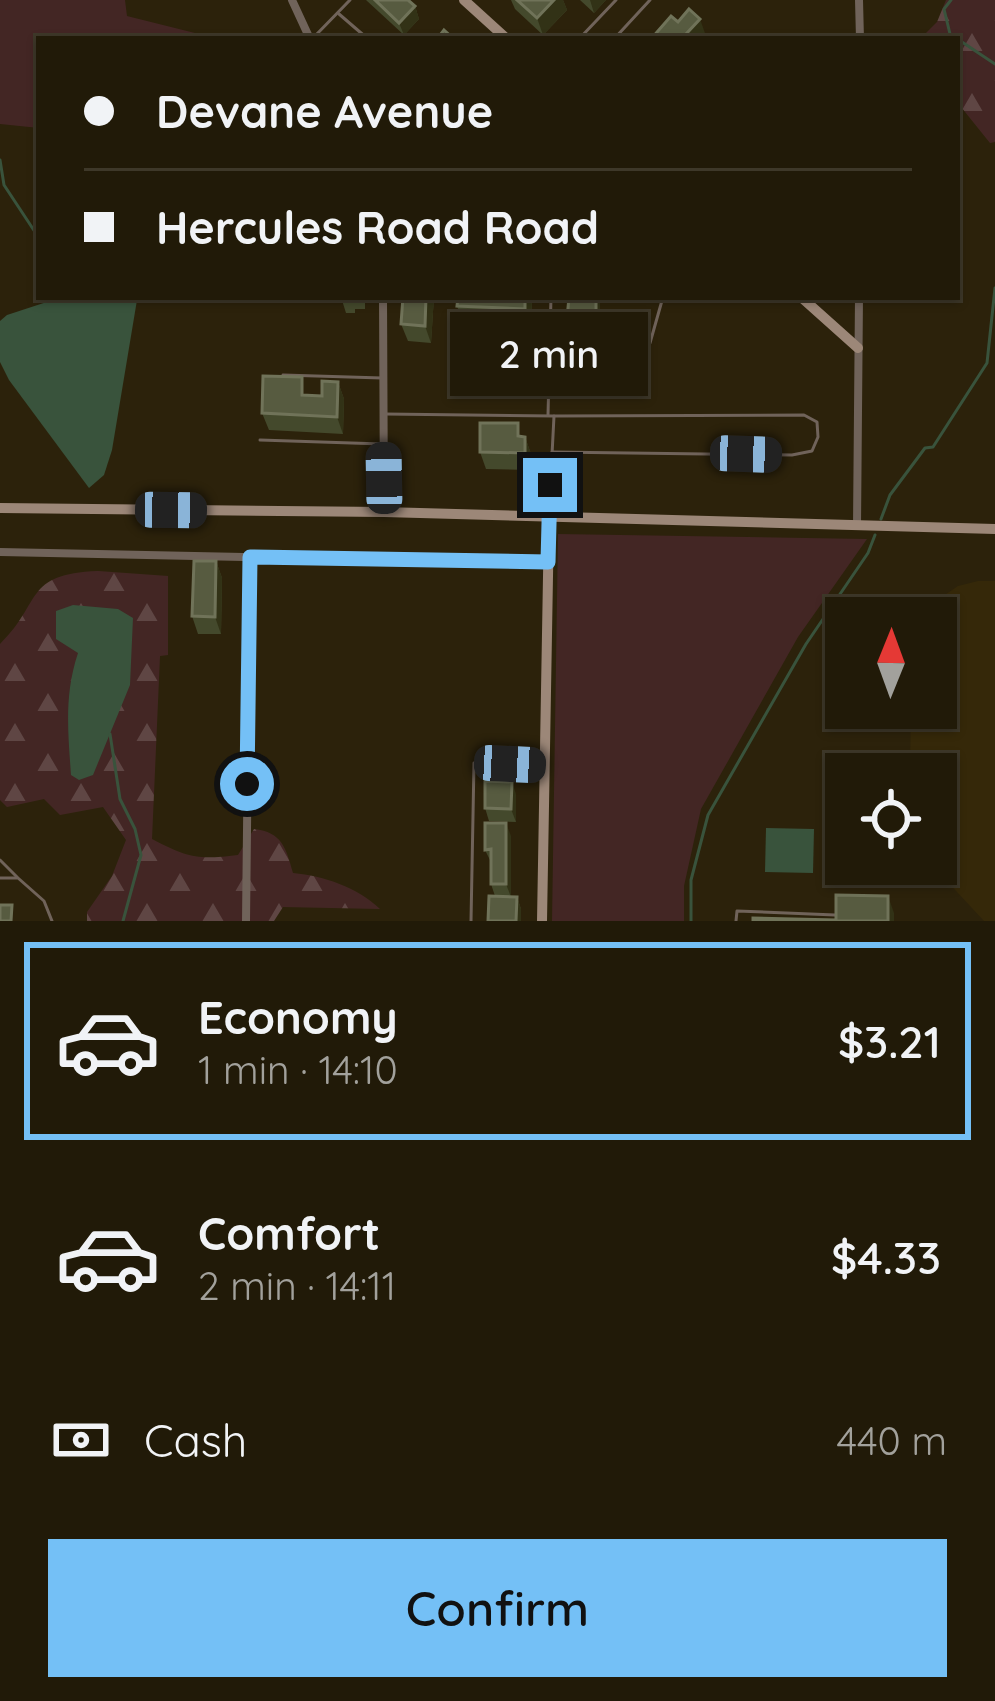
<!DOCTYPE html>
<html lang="en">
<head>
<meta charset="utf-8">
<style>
  body { margin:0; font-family:Quicksand,sans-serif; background:#2d2716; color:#f1f3f6; height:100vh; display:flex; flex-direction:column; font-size:45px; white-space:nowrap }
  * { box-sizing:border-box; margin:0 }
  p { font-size:39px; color:#a2a19c }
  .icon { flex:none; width:66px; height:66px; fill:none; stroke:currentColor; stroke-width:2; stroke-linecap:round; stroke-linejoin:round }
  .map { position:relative; height:921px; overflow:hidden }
  .sheet { display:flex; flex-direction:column; background:#211a08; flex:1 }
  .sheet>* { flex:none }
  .guide { position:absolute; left:36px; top:36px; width:924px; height:264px; border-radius:0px; box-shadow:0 3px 9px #0004,0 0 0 3px #3e3829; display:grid; align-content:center; height:264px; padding:0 48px; background:#211a08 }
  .needle { width:78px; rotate:1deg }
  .fabs { position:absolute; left:825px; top:597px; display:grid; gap:24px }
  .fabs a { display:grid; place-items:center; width:132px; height:132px; border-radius:0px; background:#211a08; box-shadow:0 3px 9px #0004,0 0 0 3px #3e3829; font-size:60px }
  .end { position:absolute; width:54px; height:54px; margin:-27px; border:15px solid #74c0f6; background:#111; box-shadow:0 0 0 6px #111 }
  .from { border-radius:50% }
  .bubble { position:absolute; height:84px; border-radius:0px; background:#211a08; box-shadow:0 3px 9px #0004,0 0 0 3px #3e3829; font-size:39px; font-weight:600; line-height:84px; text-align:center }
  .car { position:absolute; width:36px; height:72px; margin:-36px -18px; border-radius:15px; box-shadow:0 0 9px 3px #0007; background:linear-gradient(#222 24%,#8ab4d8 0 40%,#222 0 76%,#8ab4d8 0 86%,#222 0) }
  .guide b { display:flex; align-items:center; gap:42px; height:114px; font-size:45px }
  .guide b+b { border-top:3px solid #3e3829 }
  .guide i { width:30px; height:30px; background:#f1f3f6 }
  ul { padding:21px 0 0; list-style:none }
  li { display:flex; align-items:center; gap:36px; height:198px; margin:0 24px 18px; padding:0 24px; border:6px solid transparent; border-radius:0px }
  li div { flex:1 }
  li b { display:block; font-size:45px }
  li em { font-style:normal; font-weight:600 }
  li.on { border-color:#74c0f6 }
  li>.icon { width:108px; height:108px; stroke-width:1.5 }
  .pay { display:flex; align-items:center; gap:30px; height:132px; padding:0 48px; font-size:45px }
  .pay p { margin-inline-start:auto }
  .primary-button { display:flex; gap:24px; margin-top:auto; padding:24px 48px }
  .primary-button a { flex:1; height:138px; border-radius:0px; background:#74c0f6; color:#111; font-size:48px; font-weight:600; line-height:138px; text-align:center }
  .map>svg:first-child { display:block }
  .built { fill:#352809 }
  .green { fill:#432624 }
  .forest { fill:url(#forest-firs) }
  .water { fill:#39533c }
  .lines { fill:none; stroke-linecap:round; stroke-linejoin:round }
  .stream { stroke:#39533c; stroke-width:3 }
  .lane { stroke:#70635a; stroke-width:3 }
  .street { stroke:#70635a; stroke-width:8 }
  .secondary { stroke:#9c8778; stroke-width:10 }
  .wall { fill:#44492c }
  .shaded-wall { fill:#323216 }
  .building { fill:#575b40; stroke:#707359; stroke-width:3 }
  .route { stroke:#74c0f6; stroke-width:15 }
</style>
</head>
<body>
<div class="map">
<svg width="995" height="921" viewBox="0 0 995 921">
  <defs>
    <pattern id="forest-firs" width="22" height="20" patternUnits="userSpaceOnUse" patternTransform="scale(3)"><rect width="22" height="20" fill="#432624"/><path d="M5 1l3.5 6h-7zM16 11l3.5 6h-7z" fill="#5f4644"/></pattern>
  </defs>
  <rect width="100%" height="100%" fill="#2c220b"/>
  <path class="built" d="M978,581H995V921H984L931,864H936V774H912L910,764L911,708H936V618H920L936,601L958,586Z"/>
  <g class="green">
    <path d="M0,0H125L127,16L219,39H39V128L0,124Z"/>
    <path d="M558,534L867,539L798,637L701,809L684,886V921H552Z"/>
  </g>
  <g class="forest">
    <path d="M946,0H995V142L990,143L957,102V39H920L937,22Z"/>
    <path d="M98,571L168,576V655L160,656L152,839C189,858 197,860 238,855L254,829C282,832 286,848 293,873C324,876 357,887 380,909L283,907L274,921H87V912L112,876L126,840L103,807L60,815L44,799L7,807L0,800V644C43,602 23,574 98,571Z"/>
  </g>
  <g class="water">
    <path d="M62,297H136L137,300L112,450L104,475L89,488L9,380L0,362V321L7,315Z"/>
    <path d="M73,605L118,609L133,618L130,685L93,775L79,780L71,775C68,732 64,695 78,653L56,639V611Z"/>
    <path d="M766,828L814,829L813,873L765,872Z"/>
  </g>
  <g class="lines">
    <g class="stream">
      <path d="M951,0L944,9L950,34L995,64"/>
      <path d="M0,160L4,185L39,238"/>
      <path d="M881,519L890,495L925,448L933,447L987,363L995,288"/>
      <path d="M110,734L120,799L135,829L141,855L123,921"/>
      <path d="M691,921V880L708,815L806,644L868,553L875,535"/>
    </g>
    <g class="lane">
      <path d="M339,14L368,39"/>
      <path d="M314,37L350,0"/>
      <path d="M579,39L616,0"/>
      <path d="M614,39L650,0"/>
      <path d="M283,375L382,378"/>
      <path d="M548,393C578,362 612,360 650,343L663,297"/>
      <path d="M385,414L554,416L549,513"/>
      <path d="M548,415L551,297"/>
      <path d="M260,440L382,444"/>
      <path d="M552,452L792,455L812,451L818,437L817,422L804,415L554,416"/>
      <path d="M444,561H542"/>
      <path d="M0,860L17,877"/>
      <path d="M0,878H18L44,901L52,921"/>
      <path d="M471,921L474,763L538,766"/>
      <path d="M736,921L737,911L835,915"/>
    </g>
    <g class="street">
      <path d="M292,0L310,39"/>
      <path d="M859,0L860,39"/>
      <path d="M383,297L384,512"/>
      <path d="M857,526L859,297"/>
      <path d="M0,552L442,561"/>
      <path d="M246,921L250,557"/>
    </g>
    <g class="secondary">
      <path d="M464,0L507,39"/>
      <path d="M801,297L858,348"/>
      <path d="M0,508L384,512L995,529"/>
      <path d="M542,921L549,519"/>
    </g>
  </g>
  <g class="wall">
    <path d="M366,0H408L415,6L419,19L404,35Z"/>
    <path d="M511,0H563L567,10L543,35L515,9Z"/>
    <path d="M580,0H606L594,13Z"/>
    <path d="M341,297H365V309H355V313H346Z"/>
    <path d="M403,297H434L431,343L408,341L401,324Z"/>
    <path d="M458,297H532L531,326L463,323L457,306Z"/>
    <path d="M569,297H600V335L572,332L567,319Z"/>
    <path d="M523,349L529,366L526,398L483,395L477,378Z"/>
    <path d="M338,382L344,399L343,434L269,430L262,413L309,395L322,396Z"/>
    <path d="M525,437L531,454V470L486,469L480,452Z"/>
    <path d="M216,561L222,578L221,634H198L192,616Z"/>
    <path d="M516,794V822L489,821L485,808Z"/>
    <path d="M511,836V897H517L521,909V921H488L495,896L491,884V862L485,850Z"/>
  </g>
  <g class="shaded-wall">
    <path d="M554,0H563L567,10L543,35L537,18Z"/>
    <path d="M590,0H606L594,13Z"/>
    <path d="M415,6L419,19L404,35L399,23Z"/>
    <path d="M700,19L706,36L703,39H690L687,33Z"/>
    <path d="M426,297H434L431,343L425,326Z"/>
    <path d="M525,297H532L531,326L525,309Z"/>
    <path d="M596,297H600V335L596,322Z"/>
    <path d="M523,349L529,366L526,398L520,381Z"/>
    <path d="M338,382L344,399L343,434L337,417Z"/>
    <path d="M525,437L531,454V470L525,453Z"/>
    <path d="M216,561L222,578L221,634L215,617Z"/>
    <path d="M512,782L516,794V822L511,809Z"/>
    <path d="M506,823L511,836V897L506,884Z"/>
    <path d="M888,896L894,913V921H888Z"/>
    <path d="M517,897L521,909V921H516Z"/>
  </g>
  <g class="building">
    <path d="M375,0H408L415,6L399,23Z"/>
    <path d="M517,0H554L537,18Z"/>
    <path d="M689,9L700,19L687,33L694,39H651L671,16L678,22Z"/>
    <path d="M444,30L454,39H437Z"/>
    <path d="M403,297H426L425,326L401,324Z"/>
    <path d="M458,297H525V309L457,306Z"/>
    <path d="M569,297H596V322L567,319Z"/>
    <path d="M479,346L523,349L520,381L477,378Z"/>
    <path d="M263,376L302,377V395L322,396V381L338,382L337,417L262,413Z"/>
    <path d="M480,423H518V436L525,437V453L480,452Z"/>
    <path d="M194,561H216L215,617L192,616Z"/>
    <path d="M485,781L512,782L511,809L485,808Z"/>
    <path d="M485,823H506V884H491V849L485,850Z"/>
    <path d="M836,895L888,896V921H753V918L836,920Z"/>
    <path d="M489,896L517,897L516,921H488Z"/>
    <path d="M0,905H12L11,921H0Z"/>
  </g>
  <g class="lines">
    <path class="route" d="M247,784L250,557L548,562L550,485"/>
  </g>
</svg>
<div class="fabs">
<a><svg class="needle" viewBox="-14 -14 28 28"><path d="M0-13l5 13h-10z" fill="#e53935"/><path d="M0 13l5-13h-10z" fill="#a2a19c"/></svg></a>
<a><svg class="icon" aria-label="locate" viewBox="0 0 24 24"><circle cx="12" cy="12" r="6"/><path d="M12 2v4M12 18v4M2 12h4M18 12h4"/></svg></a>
</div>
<i class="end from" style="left:247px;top:784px"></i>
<i class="end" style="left:550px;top:485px"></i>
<div class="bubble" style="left:450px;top:312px;width:198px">2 min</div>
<i class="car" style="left:746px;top:454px;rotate:92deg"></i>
<i class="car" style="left:384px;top:478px;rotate:359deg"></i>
<i class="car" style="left:171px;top:510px;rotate:91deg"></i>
<i class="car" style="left:510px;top:764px;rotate:93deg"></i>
<div class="guide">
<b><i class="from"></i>Devane Avenue</b>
<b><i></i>Hercules Road Road</b>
</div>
</div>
<section class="sheet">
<ul>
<li class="on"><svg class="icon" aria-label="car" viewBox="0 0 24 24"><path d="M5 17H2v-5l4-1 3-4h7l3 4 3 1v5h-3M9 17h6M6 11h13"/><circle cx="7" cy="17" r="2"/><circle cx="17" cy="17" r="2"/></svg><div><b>Economy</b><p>1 min · 14:10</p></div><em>$3.21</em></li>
<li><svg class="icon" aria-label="car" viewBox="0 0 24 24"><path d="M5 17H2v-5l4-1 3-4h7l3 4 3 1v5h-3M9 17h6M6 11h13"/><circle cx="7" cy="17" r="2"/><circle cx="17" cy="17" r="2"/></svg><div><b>Comfort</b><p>2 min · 14:11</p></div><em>$4.33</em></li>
</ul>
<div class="pay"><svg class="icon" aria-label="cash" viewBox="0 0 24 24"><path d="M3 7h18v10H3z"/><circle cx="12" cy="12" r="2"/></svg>Cash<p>440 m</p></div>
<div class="primary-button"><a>Confirm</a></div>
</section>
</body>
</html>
